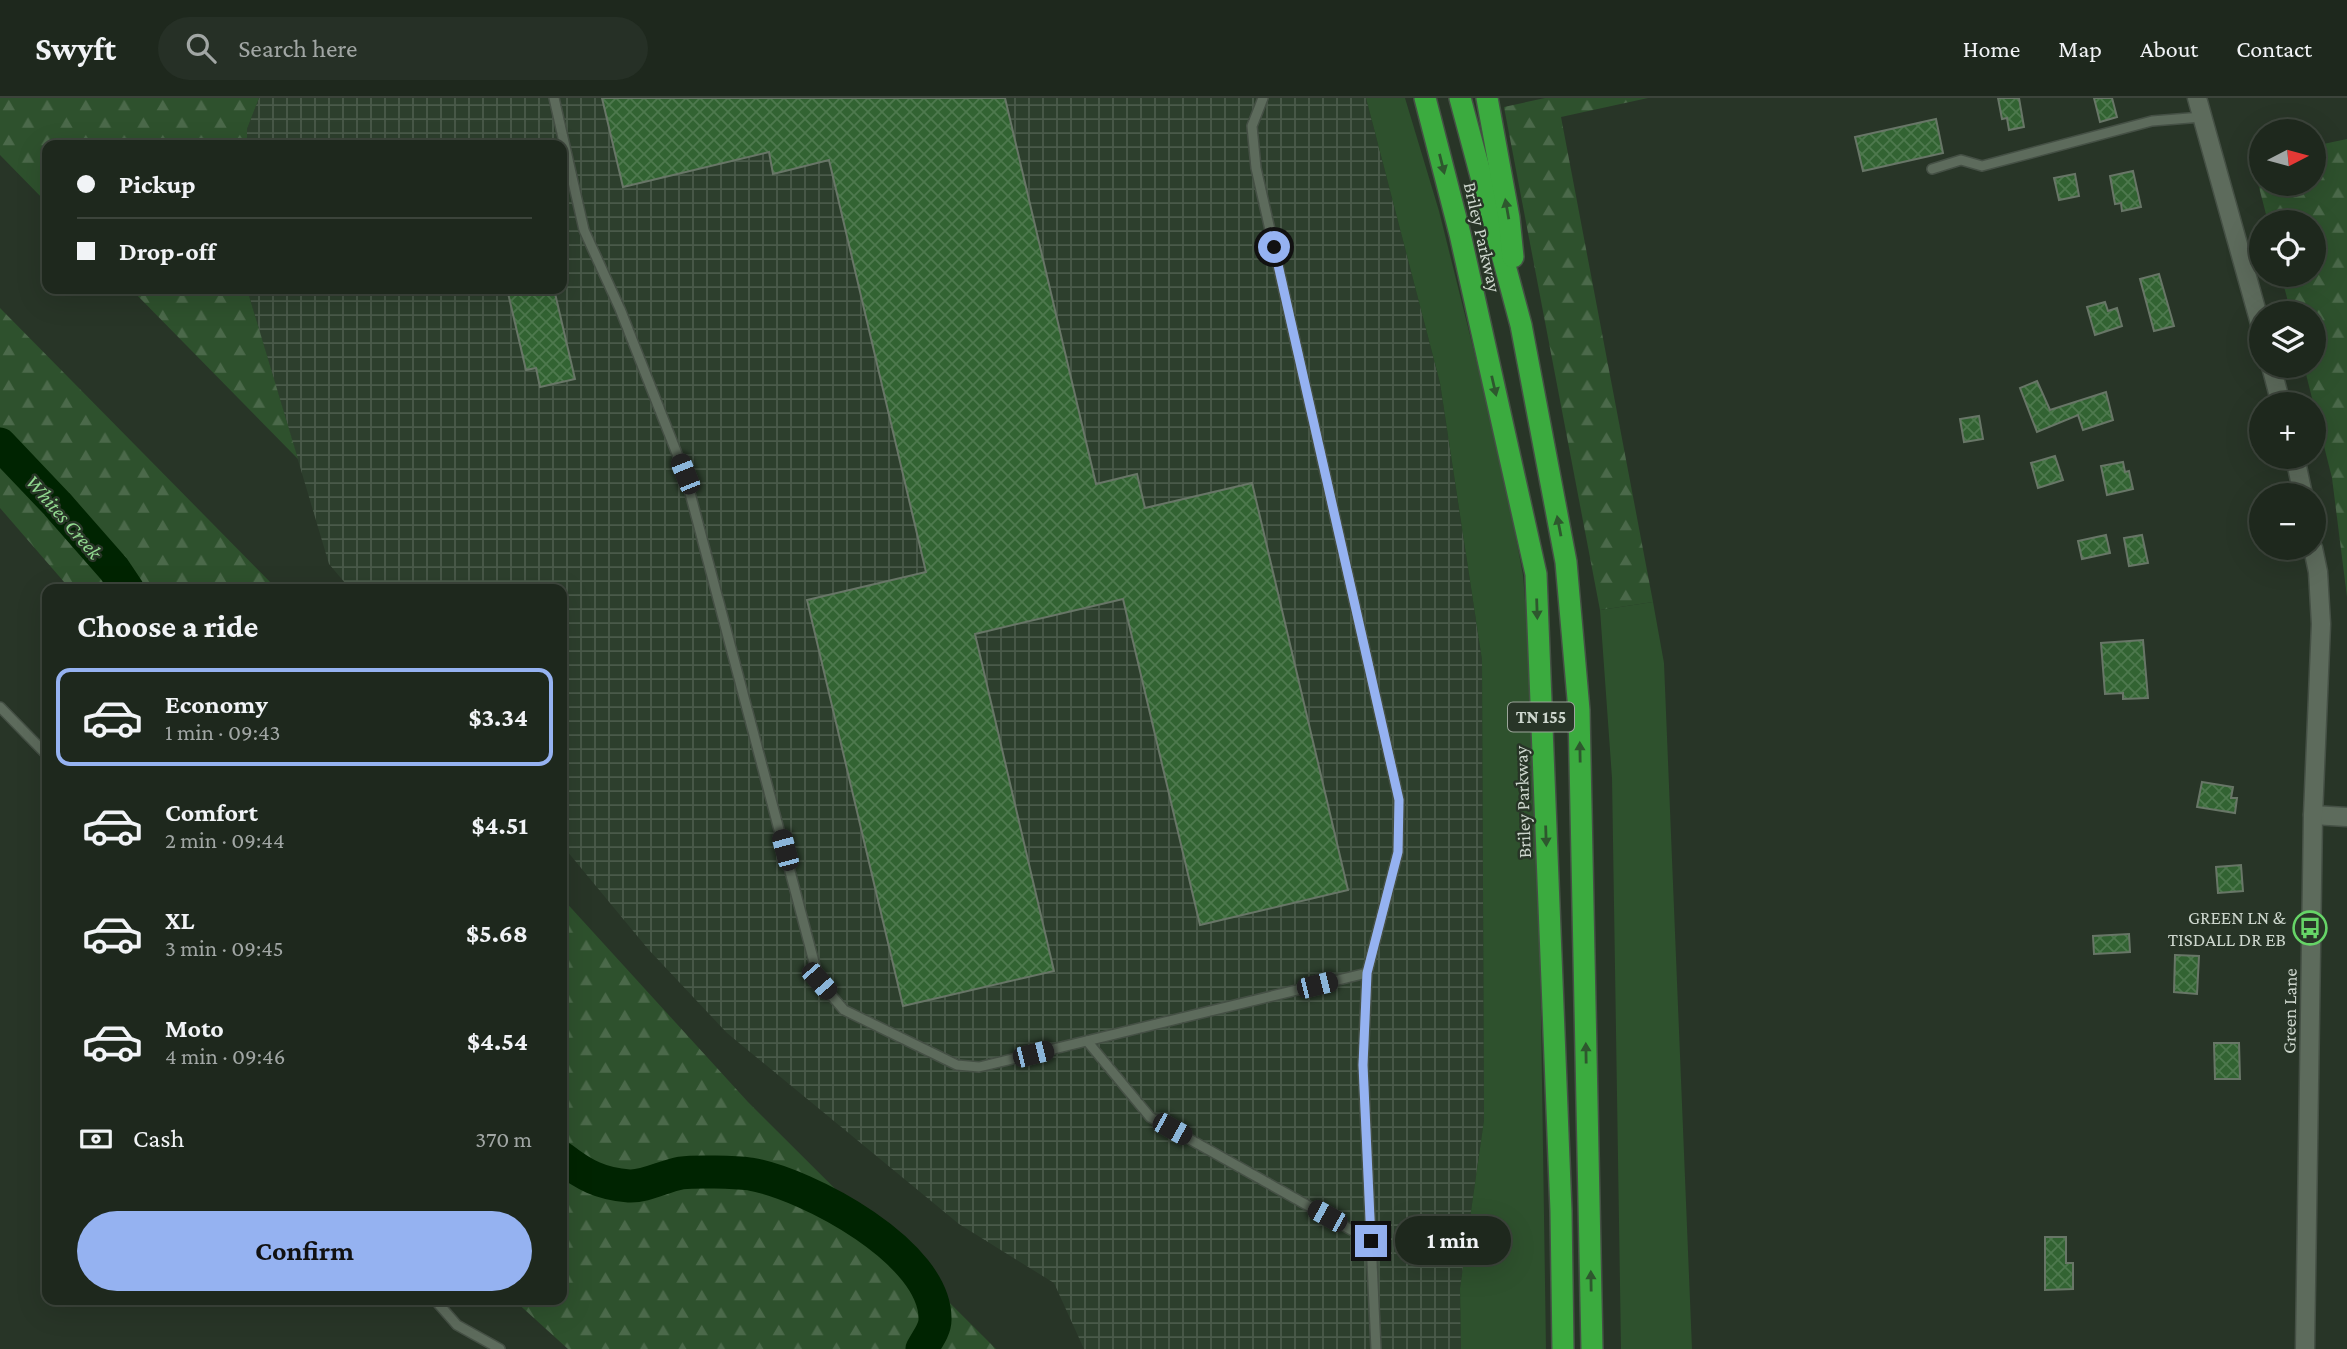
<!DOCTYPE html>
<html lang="en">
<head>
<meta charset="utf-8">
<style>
  body { margin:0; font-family:"Crimson Pro",serif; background:#263026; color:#f1f3f6; height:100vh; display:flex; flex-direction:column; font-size:26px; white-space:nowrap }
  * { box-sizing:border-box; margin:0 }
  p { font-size:23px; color:#a1a6a4 }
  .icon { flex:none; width:38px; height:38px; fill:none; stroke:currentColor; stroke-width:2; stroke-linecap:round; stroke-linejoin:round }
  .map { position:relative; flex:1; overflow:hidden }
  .side { position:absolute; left:42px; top:486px; width:525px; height:721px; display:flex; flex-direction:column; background:#1e281d; border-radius:14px; box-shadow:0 7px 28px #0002,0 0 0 2px #3c443b }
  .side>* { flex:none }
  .banner { position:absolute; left:42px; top:42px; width:525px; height:154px; border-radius:14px; box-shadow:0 7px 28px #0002,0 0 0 2px #3c443b; display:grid; align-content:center; height:154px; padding:0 35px; background:#1e281d }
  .needle { width:46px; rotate:84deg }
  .buttons { position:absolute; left:2249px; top:21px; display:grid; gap:14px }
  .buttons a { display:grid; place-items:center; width:77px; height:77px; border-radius:50%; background:#1e281d; box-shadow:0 7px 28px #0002,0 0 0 2px #3c443b; font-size:35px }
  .end { position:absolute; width:32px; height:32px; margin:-16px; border:9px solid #95b2f1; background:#111; box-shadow:0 0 0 4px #111 }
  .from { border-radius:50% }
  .bubble { position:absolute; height:49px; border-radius:24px; background:#1e281d; box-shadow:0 7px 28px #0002,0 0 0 2px #3c443b; font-size:23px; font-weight:700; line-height:49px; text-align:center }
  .car { position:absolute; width:21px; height:42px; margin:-21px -10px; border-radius:9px; box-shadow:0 0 5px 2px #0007; background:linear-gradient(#222 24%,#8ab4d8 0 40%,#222 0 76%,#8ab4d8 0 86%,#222 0) }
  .banner b { display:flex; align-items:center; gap:24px; height:66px; font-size:26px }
  .banner b+b { border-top:2px solid #3c443b }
  .banner i { width:18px; height:18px; background:#f1f3f6 }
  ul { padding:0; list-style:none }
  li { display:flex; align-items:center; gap:21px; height:98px; margin:0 14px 10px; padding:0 21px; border:4px solid transparent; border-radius:14px }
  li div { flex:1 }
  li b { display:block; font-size:26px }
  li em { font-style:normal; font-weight:700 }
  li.on { border-color:#95b2f1 }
  li>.icon { width:63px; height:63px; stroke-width:1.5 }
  h2 { padding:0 35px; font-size:32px; line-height:84px }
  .pay { display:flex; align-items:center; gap:18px; height:77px; padding:0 35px; font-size:26px }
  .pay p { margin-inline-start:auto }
  .button { display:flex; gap:14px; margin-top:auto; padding:14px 35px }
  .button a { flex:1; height:80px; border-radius:42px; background:#95b2f1; color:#111; font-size:28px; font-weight:700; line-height:80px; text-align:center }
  header { display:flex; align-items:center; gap:42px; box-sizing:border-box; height:98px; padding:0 35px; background:#1e281d; border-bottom:2px solid #3c443b }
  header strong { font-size:33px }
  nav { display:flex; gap:38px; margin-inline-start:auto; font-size:24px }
  .search { width:490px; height:63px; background:#263026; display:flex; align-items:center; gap:18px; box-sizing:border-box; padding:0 24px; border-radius:38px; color:#a1a6a4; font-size:26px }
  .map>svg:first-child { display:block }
  .industrial { fill:url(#industrial-grid) }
  .grass { fill:#2e512d }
  .forest { fill:url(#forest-firs) }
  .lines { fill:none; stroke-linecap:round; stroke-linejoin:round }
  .river { stroke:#002401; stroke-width:33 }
  .building { fill:url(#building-cross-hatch); stroke:#687667; stroke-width:2 }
  .lane-casing { stroke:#455045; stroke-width:12 }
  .street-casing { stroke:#455045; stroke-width:21 }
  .highway-casing { stroke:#455045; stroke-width:24 }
  .lane { stroke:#5d6b5c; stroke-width:9 }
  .street { stroke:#5d6b5c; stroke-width:18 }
  .highway { stroke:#3bab3f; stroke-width:21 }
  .oneway { fill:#2e582e }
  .route { stroke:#95b2f1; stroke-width:9 }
  .labels { text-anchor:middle; stroke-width:5; stroke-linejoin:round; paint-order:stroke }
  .shield { fill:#283527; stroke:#9ca69b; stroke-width:2 }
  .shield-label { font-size:18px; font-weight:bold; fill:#cdd6cd }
  .street-label { font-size:19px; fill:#cdd6cd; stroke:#283527 }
  .poi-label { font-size:19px; fill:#cdd6cd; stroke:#283527; text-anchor:end }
  .water-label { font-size:21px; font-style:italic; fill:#92da90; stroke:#283527 }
</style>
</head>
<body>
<header>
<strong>Swyft</strong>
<div class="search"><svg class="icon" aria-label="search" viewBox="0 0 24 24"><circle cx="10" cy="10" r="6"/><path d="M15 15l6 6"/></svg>Search here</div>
<nav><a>Home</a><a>Map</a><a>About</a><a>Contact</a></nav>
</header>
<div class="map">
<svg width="2347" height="1251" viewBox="0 0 2347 1251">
  <defs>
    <pattern id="industrial-grid" width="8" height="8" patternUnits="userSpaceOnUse" patternTransform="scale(1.75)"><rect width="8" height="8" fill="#2d3f2d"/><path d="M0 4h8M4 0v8" fill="none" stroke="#4a5a4a"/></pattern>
    <pattern id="forest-firs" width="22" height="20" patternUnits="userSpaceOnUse" patternTransform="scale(1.75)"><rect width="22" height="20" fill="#2e512d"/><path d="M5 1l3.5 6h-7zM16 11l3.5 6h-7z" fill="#4b694a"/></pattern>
    <pattern id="building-cross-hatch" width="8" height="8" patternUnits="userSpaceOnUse" patternTransform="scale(1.75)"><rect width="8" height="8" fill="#326332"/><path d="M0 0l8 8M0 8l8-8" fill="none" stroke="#4e794e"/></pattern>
  </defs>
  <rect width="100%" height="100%" fill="#283527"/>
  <path class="industrial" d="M259,0H1366L1440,285L1482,562L1484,1022L1460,1190L1461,1251H1084L1054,1185L959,1126L727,935L648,851L562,747V492H351L329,466L247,191H562V47H247V31Z"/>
  <g class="grass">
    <path d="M1366,0H1405L1439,113L1502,365L1523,477L1537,650L1546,1251H1461L1460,1190L1484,1022L1482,562L1440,285Z"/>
    <path d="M1653,504L1664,565L1692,1251H1621L1612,680L1600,512Z"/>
  </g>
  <g class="forest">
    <path d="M0,0H259L247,31V47H47V105L0,57Z"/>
    <path d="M1545,0H1648L1561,19L1653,504L1600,512L1504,9Z"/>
    <path d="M2347,41V499L2332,380L2304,268H2314V215H2291L2281,177H2314V124H2268L2252,62L2261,60V86H2314V48Z"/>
    <path d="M131,191H247L298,361Z"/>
    <path d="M0,210L278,492H71L0,410Z"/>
    <path d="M562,800L748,1004L996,1251H568L514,1202H562Z"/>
  </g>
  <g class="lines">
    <g class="river">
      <path d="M0,346L57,406L114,471L128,492"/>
      <path d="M562,1060C584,1077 601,1086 629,1088C645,1089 664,1078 681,1075C695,1073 735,1074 750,1076C808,1086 937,1155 935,1222C935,1232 926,1243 922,1251"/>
    </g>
  </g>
  <g class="building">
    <path d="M602,0H1005L1096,386L1137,376L1145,410L1252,385L1348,792L1200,827L1123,501L975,536L1054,873L903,908L807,502L926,474L829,62L773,76L769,54L623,89Z"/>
    <path d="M1998,0H2019L2024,29L2009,32L2007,20L2002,21Z"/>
    <path d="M2094,0H2112L2117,19L2100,24Z"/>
    <path d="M1936,21L1943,55L1863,73L1855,39Z"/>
    <path d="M2133,73L2141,109L2122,113L2121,105L2115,106L2110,78Z"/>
    <path d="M2075,76L2079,98L2059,102L2054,80Z"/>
    <path d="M2159,176L2174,228L2154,233L2140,181Z"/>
    <path d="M526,191H554L575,281L540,289L536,270L526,272L508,195Z"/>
    <path d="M2105,204L2108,213L2117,210L2122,228L2095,237L2087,209Z"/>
    <path d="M2037,283L2050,312L2106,294L2113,322L2083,332L2078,317L2037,334L2020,290Z"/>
    <path d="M1979,318L1983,341L1964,344L1960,321Z"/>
    <path d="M2055,358L2063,382L2038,390L2031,365Z"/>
    <path d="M2123,364L2125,374L2129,373L2133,391L2107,397L2101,368Z"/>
    <path d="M2106,437L2110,455L2082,461L2078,443Z"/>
    <path d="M2142,437L2148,465L2129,468L2124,440Z"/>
    <path d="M2143,542L2148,600L2123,601V595L2105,596L2101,545Z"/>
    <path d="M2202,684L2233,689L2231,700H2237L2235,715L2197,709Z"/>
    <path d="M2241,767L2243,793L2218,795L2216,769Z"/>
    <path d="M2129,836L2130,854L2094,856L2093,838Z"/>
    <path d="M2175,857L2199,858L2197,896L2174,894Z"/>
    <path d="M2214,945H2239L2240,981H2215Z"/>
    <path d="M2045,1139H2066V1165H2073V1191L2045,1192Z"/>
  </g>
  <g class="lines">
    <defs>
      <g id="lane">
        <path d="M554,0L584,132L620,211L685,376L819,883L844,912L957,967L979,969L1367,875"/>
        <path d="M1263,0L1252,28L1256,70L1399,702L1398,754L1367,875L1363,967L1376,1251"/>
        <path d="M1932,71L1961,62L1982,68L2152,23L2202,19"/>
        <path d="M0,609L47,657"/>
        <path d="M1087,943L1150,1019L1371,1143"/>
        <path d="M435,1202L457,1227L500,1251"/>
      </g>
      <g id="street">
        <path d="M2197,0L2261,229"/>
        <path d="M2271,268L2281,306"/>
        <path d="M2295,359L2303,397"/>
        <path d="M2313,717L2347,719"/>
        <path d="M2305,1251L2313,717L2321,526L2318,474L2313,450"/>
      </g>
      <g id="highway">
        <path d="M1425,0L1460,136L1536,476L1561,1113L1563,1251"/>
        <path d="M1460,0L1521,227L1566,464L1579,612L1592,1251"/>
        <path d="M1487,0L1509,120L1513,159"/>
      </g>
    </defs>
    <use href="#lane" class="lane-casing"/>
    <use href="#street" class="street-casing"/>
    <use href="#highway" class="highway-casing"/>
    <use href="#lane" class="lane"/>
    <use href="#street" class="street"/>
    <use href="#highway" class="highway"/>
  </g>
  <defs><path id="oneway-solid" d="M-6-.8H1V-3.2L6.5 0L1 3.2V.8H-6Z" transform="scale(1.75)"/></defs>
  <g class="oneway">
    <use href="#oneway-solid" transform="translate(1442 66) rotate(76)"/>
    <use href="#oneway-solid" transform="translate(1507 111) rotate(-100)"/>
    <use href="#oneway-solid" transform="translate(1494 288) rotate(77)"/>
    <use href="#oneway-solid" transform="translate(1559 428) rotate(-101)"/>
    <use href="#oneway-solid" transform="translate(1537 511) rotate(88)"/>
    <use href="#oneway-solid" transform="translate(1580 654) rotate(-91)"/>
    <use href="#oneway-solid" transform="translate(1546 738) rotate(88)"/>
    <use href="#oneway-solid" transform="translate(1586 955) rotate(-91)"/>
    <use href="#oneway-solid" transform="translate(1591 1183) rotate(-91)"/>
  </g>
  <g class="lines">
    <path class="route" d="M1274,149L1399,702L1398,754L1367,875L1363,967L1371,1143"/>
  </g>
  <defs>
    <symbol id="bus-ring" viewBox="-11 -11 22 22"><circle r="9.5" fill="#283527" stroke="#66d467" stroke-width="1.5"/><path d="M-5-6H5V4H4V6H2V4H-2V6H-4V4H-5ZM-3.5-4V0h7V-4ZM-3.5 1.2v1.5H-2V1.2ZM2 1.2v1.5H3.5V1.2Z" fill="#66d467"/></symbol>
  </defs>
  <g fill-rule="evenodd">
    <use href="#bus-ring" x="2291" y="811" width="38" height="38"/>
  </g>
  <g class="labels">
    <rect class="shield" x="1508" y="604.5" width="66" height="29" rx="5"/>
    <g class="shield-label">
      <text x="1541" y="625">TN 155</text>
    </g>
    <g class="street-label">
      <text transform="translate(1483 139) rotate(77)" y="7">Briley Parkway</text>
      <text transform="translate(1522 704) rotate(-92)" y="7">Briley Parkway</text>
      <text transform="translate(2289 913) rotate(-89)" y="7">Green Lane</text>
    </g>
    <g class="poi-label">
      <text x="2286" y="826">GREEN LN &amp;<tspan x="2286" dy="22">TISDALL DR EB</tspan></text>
    </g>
    <g class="water-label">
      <text transform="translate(64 419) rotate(49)" y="7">Whites Creek</text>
    </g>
  </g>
</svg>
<div class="buttons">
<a><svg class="needle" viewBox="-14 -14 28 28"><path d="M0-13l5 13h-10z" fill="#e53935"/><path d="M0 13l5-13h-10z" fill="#a1a6a4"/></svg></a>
<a><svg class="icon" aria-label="locate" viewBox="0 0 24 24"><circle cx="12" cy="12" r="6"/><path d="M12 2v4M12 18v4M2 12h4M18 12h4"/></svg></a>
<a><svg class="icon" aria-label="layers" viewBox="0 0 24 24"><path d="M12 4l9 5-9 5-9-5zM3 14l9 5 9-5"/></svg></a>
<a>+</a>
<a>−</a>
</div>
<i class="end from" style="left:1274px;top:149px"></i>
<i class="end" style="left:1371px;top:1143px"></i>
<div class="bubble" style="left:1395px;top:1118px;width:116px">1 min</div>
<i class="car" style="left:685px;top:376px;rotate:338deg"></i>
<i class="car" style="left:785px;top:752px;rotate:345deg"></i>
<i class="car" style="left:819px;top:883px;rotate:139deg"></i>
<i class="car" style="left:1317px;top:887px;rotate:76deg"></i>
<i class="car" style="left:1033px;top:956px;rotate:76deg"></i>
<i class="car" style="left:1172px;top:1031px;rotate:119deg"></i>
<i class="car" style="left:1327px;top:1118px;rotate:299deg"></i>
<div class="banner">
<b><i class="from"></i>Pickup</b>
<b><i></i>Drop-off</b>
</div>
<section class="side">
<h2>Choose a ride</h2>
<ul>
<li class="on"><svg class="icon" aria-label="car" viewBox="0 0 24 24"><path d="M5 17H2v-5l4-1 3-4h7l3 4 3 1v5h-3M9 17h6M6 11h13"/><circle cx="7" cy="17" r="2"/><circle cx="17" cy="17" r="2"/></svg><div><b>Economy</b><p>1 min · 09:43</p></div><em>$3.34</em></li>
<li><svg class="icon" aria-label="car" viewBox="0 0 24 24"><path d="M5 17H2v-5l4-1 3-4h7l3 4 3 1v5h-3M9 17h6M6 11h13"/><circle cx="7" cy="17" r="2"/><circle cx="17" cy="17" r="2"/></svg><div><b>Comfort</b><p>2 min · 09:44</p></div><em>$4.51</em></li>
<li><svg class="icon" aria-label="car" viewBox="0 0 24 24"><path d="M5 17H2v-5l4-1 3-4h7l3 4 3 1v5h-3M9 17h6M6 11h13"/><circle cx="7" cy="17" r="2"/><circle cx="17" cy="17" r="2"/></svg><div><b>XL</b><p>3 min · 09:45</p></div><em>$5.68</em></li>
<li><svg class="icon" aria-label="car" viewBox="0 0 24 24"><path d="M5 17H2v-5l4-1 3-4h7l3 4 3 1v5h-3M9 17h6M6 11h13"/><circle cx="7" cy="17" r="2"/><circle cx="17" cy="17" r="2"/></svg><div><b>Moto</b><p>4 min · 09:46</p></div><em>$4.54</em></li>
</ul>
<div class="pay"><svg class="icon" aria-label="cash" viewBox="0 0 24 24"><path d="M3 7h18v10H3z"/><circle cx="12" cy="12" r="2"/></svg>Cash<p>370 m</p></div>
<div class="button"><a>Confirm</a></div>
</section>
</div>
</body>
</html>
